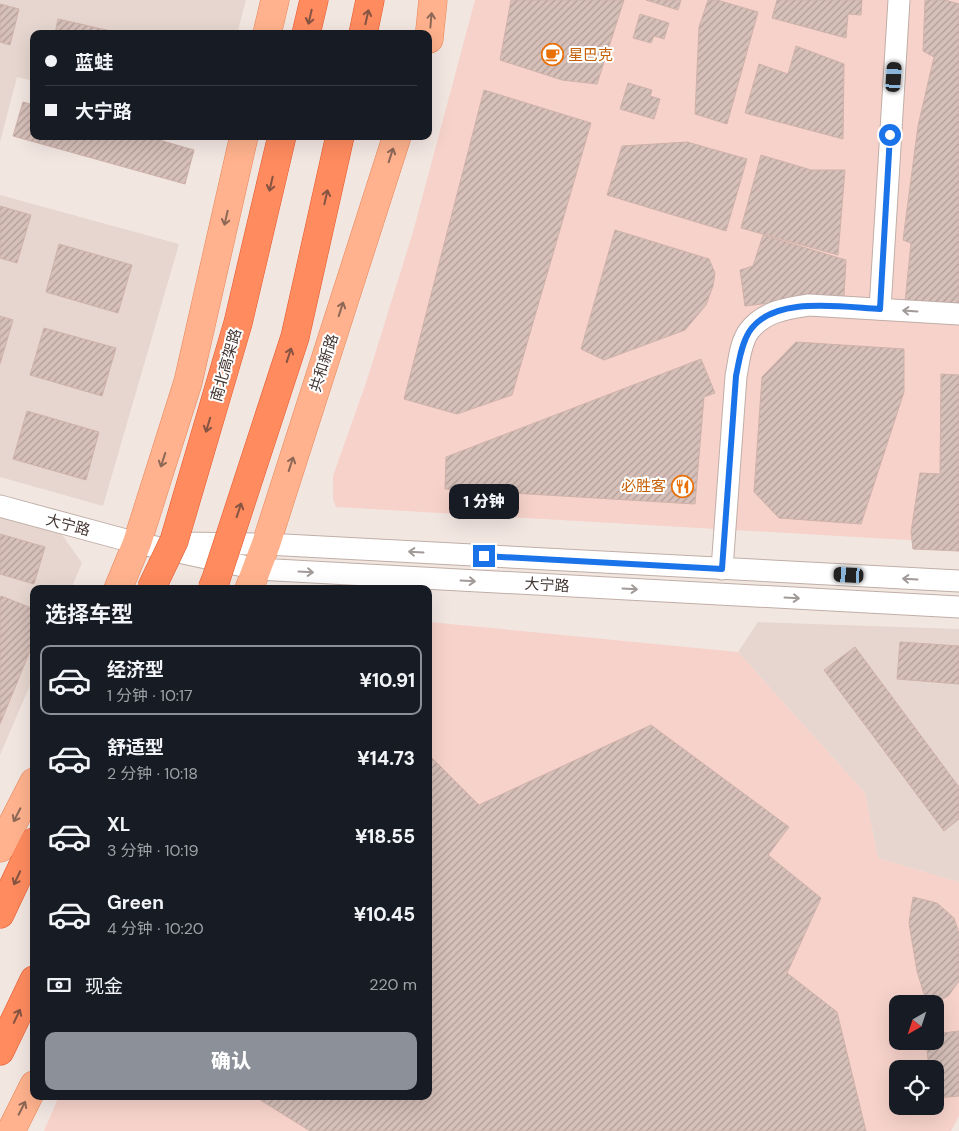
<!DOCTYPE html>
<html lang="zh">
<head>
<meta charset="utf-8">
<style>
  body { margin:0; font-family:"DM Sans","Noto Sans SC",sans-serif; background:#20242c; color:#f1f3f6; height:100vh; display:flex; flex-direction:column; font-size:19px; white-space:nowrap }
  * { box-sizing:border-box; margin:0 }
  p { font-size:16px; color:#9ea1a6 }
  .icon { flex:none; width:28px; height:28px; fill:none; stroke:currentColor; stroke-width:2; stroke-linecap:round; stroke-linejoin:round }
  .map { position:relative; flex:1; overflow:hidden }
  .details { position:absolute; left:30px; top:585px; width:402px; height:515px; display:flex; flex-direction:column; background:#171b24; border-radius:10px; box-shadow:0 5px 20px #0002 }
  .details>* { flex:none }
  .guide { position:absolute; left:30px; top:30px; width:402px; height:110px; border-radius:10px; box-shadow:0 5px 20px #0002; display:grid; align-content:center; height:110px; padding:0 15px; background:#171b24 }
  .needle { width:32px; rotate:219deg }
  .fabs { position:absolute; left:889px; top:995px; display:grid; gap:10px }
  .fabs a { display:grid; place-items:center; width:55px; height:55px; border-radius:10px; background:#171b24; box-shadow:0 5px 20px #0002; font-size:25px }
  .end { position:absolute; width:22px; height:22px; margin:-11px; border:6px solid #1a73e8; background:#fff; box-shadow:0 0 0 2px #fff }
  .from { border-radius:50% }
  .bubble { position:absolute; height:35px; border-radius:10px; background:#171b24; box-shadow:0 5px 20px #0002; font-size:16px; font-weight:800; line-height:35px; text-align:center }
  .car { position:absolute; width:15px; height:30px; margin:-15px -8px; border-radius:6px; box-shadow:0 0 4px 1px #0007; background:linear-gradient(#222 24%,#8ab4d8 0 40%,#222 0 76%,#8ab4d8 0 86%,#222 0) }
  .guide b { display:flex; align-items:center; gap:18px; height:48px; font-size:19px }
  .guide b+b { border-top:1px solid #363941 }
  .guide i { width:12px; height:12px; background:#f1f3f6 }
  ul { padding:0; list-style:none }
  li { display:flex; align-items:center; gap:15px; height:70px; margin:0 10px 8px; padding:0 5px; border:2px solid transparent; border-radius:10px }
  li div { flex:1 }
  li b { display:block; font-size:19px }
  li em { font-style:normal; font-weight:800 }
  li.on { border-color:#8c9099 }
  li>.icon { width:45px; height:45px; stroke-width:1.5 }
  h2 { padding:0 15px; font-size:22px; line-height:60px }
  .pay { display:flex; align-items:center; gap:12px; height:55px; padding:0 15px; font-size:19px }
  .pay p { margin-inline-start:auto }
  .button { display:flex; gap:10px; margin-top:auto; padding:10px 15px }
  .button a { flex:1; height:58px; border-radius:10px; background:#8c9099; color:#fff; font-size:20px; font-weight:800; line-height:58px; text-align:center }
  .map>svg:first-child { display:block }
  .residential { fill:#e6d6cf }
  .commercial { fill:#f6d2ca; fill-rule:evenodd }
  .building { fill:url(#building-hatch); stroke:#cfb2aa }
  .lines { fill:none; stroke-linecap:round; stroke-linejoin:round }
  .street-casing { stroke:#c0aea7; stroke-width:23 }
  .primary-casing { stroke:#e88559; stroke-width:29 }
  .highway-casing { stroke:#e3562a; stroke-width:29 }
  .street { stroke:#fff; stroke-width:21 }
  .primary { stroke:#ffb28d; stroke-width:28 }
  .highway { stroke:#ff8b5f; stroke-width:28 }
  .highway-bridge-casing { stroke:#e3562a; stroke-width:29; stroke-linecap:butt }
  .highway-bridge { stroke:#ff8b5f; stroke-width:28 }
  .oneway { stroke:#855442 }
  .oneway2 { stroke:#8e6856 }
  .oneway3 { stroke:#a19a98 }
  .route { stroke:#1a73e8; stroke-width:6 }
  .labels { text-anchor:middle; stroke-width:4; stroke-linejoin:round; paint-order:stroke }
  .food-label { font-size:15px; fill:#c56008; stroke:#fff; text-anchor:start }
  .street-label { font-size:15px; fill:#433632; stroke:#fff }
</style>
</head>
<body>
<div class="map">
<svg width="959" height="1131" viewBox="0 0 959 1131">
  <defs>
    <pattern id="building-hatch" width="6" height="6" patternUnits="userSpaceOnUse" patternTransform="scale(1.25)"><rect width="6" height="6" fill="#d7c0b9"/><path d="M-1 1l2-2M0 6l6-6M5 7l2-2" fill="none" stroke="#b09d97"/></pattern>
  </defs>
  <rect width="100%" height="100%" fill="#f2e6e1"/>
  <g class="residential">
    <path d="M0,0H246L237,34H34V81L17,77L0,142Z"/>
    <path d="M0,195L179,244L103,506L0,477Z"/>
    <path d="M0,515L60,532L82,563L71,589H34V676L0,755Z"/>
    <path d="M758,622L959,629V882L878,858L865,793L738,652Z"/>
  </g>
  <g class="commercial">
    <path d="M475,0H959V543L336,507L333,499V476L367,380L413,232Z"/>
    <path d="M429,622L738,652L865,793L878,858L959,882V1116L951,1131H44L59,1096H429ZM898,1004H935V1041H898ZM898,1069H935V1106H898Z"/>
  </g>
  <g class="building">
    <path d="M511,0H624L597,84L562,80L500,60Z"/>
    <path d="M646,0H681L678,10Z"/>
    <path d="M708,0H717L758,12L727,124L695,114L699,27Z"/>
    <path d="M777,0H862L861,15L848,14L846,38L772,18Z"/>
    <path d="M925,0H945L959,4V319L904,312L911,243L903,240L918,126L934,57L923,51Z"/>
    <path d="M0,4L19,9L10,45L0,42Z"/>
    <path d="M640,14L669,23L664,39L654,36L651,43L633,38Z"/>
    <path d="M58,19L124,34H55Z"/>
    <path d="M796,46L844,64L843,139L745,113L759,64L788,74Z"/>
    <path d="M628,83L652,90L650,96L660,99L654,119L620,109Z"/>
    <path d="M484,90L591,123L512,395L457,414L404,399Z"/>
    <path d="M23,102L34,105V136H145L194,150L185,184L13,136Z"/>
    <path d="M687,142L747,159L726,231L607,195L622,146Z"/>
    <path d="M761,155L811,170H845L838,255L741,228Z"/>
    <path d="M0,206L31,215L17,263L0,258Z"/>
    <path d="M615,230L709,259L715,273L713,286L706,305L685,330L604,360L581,349Z"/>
    <path d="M763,235L846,260L844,296L810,298L745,306L740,270L753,266Z"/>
    <path d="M59,244L132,265L118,313L46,292Z"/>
    <path d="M0,316L13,320L0,364Z"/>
    <path d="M44,328L116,348L102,396L30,375Z"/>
    <path d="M796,342L904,349V392L861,524L779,518L754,492L762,377Z"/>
    <path d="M701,359L715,393L704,397L695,504L445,489L446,457Z"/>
    <path d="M941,374L959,375V551L913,549L911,532L920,473L940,474Z"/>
    <path d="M27,411L99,432L86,480L13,459Z"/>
    <path d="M0,534L45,547L34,584L0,574Z"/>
    <path d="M1,596L34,609V641L0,724V599Z"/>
    <path d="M900,642L959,646V684L897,679Z"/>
    <path d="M855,647L959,787V819L944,831L824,670Z"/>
    <path d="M651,725L789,827L768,855L821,898L787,973L837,1012L866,1131H310L254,1096H429V755L479,805Z"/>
    <path d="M913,897L937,903L954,918L959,933V981L949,995L940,1001L934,1004H927L917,971L909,923Z"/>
    <path d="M959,1031V1096L935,1098V1069H929L926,1041H935V1034Z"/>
  </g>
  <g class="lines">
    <defs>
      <g id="street">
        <path d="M880,309L899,0"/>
        <path d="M0,506L137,543L257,569L959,607"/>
        <path d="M180,543L266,544L959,581"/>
        <path d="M722,569L736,376C739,362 740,343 749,331C763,312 787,308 809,305L959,314"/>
      </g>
      <g id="primary">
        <path d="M267,34L275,0"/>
        <path d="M429,39L433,0"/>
        <path d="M118,589L137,543L188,382L244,136"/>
        <path d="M249,589L266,544L397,136"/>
        <path d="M0,848L34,782"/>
        <path d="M11,1131L34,1085"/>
      </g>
      <g id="highway">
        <path d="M306,34L314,0"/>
        <path d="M363,34L370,0"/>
        <path d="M0,914L34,842"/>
        <path d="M0,1051L34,980"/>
      </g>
    </defs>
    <use href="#street" class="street-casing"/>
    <use href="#primary" class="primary-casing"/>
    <use href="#highway" class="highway-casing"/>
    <use href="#street" class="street"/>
    <use href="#primary" class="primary"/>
    <use href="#highway" class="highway"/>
    <defs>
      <g id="highway-bridge">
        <path d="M151,589L174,541L238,323L282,136"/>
        <path d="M212,589L216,579L295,337L340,136"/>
      </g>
    </defs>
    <use href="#highway-bridge" class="highway-bridge-casing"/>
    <use href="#highway-bridge" class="highway-bridge"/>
  </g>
  <defs><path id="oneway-shaft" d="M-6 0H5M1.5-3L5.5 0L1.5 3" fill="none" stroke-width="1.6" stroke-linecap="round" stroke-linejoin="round" transform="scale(1.25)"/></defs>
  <g class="oneway">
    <use href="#oneway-shaft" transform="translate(310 17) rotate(103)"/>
    <use href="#oneway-shaft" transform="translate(367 17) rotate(-77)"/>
    <use href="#oneway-shaft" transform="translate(271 184) rotate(103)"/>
    <use href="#oneway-shaft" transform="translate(326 197) rotate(-77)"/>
    <use href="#oneway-shaft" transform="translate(289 355) rotate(-72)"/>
    <use href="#oneway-shaft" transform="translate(208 425) rotate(107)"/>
    <use href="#oneway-shaft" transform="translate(239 510) rotate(-72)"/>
    <use href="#oneway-shaft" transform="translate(17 878) rotate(115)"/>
    <use href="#oneway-shaft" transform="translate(17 1016) rotate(-65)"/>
  </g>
  <g class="oneway2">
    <use href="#oneway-shaft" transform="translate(431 20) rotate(-85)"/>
    <use href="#oneway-shaft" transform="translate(391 155) rotate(-72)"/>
    <use href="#oneway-shaft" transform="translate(226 218) rotate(103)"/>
    <use href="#oneway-shaft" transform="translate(341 309) rotate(-72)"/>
    <use href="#oneway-shaft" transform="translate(163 460) rotate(108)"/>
    <use href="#oneway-shaft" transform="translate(291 464) rotate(-72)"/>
    <use href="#oneway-shaft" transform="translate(17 815) rotate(117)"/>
    <use href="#oneway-shaft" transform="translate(22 1108) rotate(-63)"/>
  </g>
  <g class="oneway3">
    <use href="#oneway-shaft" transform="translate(910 311) rotate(-176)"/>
    <use href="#oneway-shaft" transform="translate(416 552) rotate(-177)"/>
    <use href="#oneway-shaft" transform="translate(306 572) rotate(3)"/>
    <use href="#oneway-shaft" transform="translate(910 579) rotate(-177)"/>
    <use href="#oneway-shaft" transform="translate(468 581) rotate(3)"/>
    <use href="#oneway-shaft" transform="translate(630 589) rotate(3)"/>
    <use href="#oneway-shaft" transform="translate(792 598) rotate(3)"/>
  </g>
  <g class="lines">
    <path class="route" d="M484,556L722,569L736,376C739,362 741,345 749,332C772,295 842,307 880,309L890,135"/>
  </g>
  <defs>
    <symbol id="cafe-ring" viewBox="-11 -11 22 22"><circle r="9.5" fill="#fff" stroke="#e8710a" stroke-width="1.5"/><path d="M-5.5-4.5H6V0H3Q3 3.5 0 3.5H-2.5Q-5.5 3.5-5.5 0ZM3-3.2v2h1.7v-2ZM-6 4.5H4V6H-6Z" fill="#e8710a"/></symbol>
    <symbol id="restaurant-ring" viewBox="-11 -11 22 22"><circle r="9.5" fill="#fff" stroke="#e8710a" stroke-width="1.5"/><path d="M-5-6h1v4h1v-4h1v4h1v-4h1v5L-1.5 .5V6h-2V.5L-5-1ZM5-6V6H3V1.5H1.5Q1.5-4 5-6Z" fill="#e8710a"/></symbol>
  </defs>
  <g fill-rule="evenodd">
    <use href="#cafe-ring" x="540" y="42" width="25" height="25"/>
    <use href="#restaurant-ring" x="670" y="474" width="25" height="25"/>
  </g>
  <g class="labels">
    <g class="food-label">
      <text x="568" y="60">星巴克</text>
      <text x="666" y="491" text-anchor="end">必胜客</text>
    </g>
    <g class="street-label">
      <text transform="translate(324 363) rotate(-72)" y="5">共和新路</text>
      <text transform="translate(226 365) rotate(-74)" y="5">南北高架路</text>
      <text transform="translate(68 525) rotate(15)" y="5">大宁路</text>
      <text transform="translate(547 585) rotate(3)" y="5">大宁路</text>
    </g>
  </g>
</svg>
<div class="fabs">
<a><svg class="needle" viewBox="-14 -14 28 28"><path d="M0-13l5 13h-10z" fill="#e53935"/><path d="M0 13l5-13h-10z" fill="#9ea1a6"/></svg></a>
<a><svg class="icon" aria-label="locate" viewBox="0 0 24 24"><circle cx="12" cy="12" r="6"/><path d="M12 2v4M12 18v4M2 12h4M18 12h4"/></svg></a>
</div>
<i class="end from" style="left:890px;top:135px"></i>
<i class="end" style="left:484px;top:556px"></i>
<div class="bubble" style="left:449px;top:484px;width:70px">1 分钟</div>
<i class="car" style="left:894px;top:77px;rotate:4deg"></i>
<i class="car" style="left:849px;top:575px;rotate:273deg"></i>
<div class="guide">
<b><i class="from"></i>蓝蛙</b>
<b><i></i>大宁路</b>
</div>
<section class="details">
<h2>选择车型</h2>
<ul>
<li class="on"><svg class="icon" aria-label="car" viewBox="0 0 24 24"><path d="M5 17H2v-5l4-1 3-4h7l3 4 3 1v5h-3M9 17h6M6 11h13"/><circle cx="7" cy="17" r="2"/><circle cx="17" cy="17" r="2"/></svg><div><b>经济型</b><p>1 分钟 · 10:17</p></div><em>¥10.91</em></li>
<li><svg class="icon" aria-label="car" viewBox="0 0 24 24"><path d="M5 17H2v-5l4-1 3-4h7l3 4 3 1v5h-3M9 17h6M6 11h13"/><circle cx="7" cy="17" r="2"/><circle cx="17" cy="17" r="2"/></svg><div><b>舒适型</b><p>2 分钟 · 10:18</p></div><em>¥14.73</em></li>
<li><svg class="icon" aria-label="car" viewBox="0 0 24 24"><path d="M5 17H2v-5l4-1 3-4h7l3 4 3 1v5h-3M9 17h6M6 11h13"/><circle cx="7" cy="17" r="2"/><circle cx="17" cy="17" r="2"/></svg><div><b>XL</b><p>3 分钟 · 10:19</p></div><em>¥18.55</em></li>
<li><svg class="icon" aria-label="car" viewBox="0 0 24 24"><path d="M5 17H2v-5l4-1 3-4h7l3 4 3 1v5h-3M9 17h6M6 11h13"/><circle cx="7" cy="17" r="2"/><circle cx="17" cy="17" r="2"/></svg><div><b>Green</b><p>4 分钟 · 10:20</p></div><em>¥10.45</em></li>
</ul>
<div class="pay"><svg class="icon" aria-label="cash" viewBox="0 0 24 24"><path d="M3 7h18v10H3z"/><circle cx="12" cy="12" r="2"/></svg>现金<p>220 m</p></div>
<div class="button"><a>确认</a></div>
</section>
</div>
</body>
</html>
